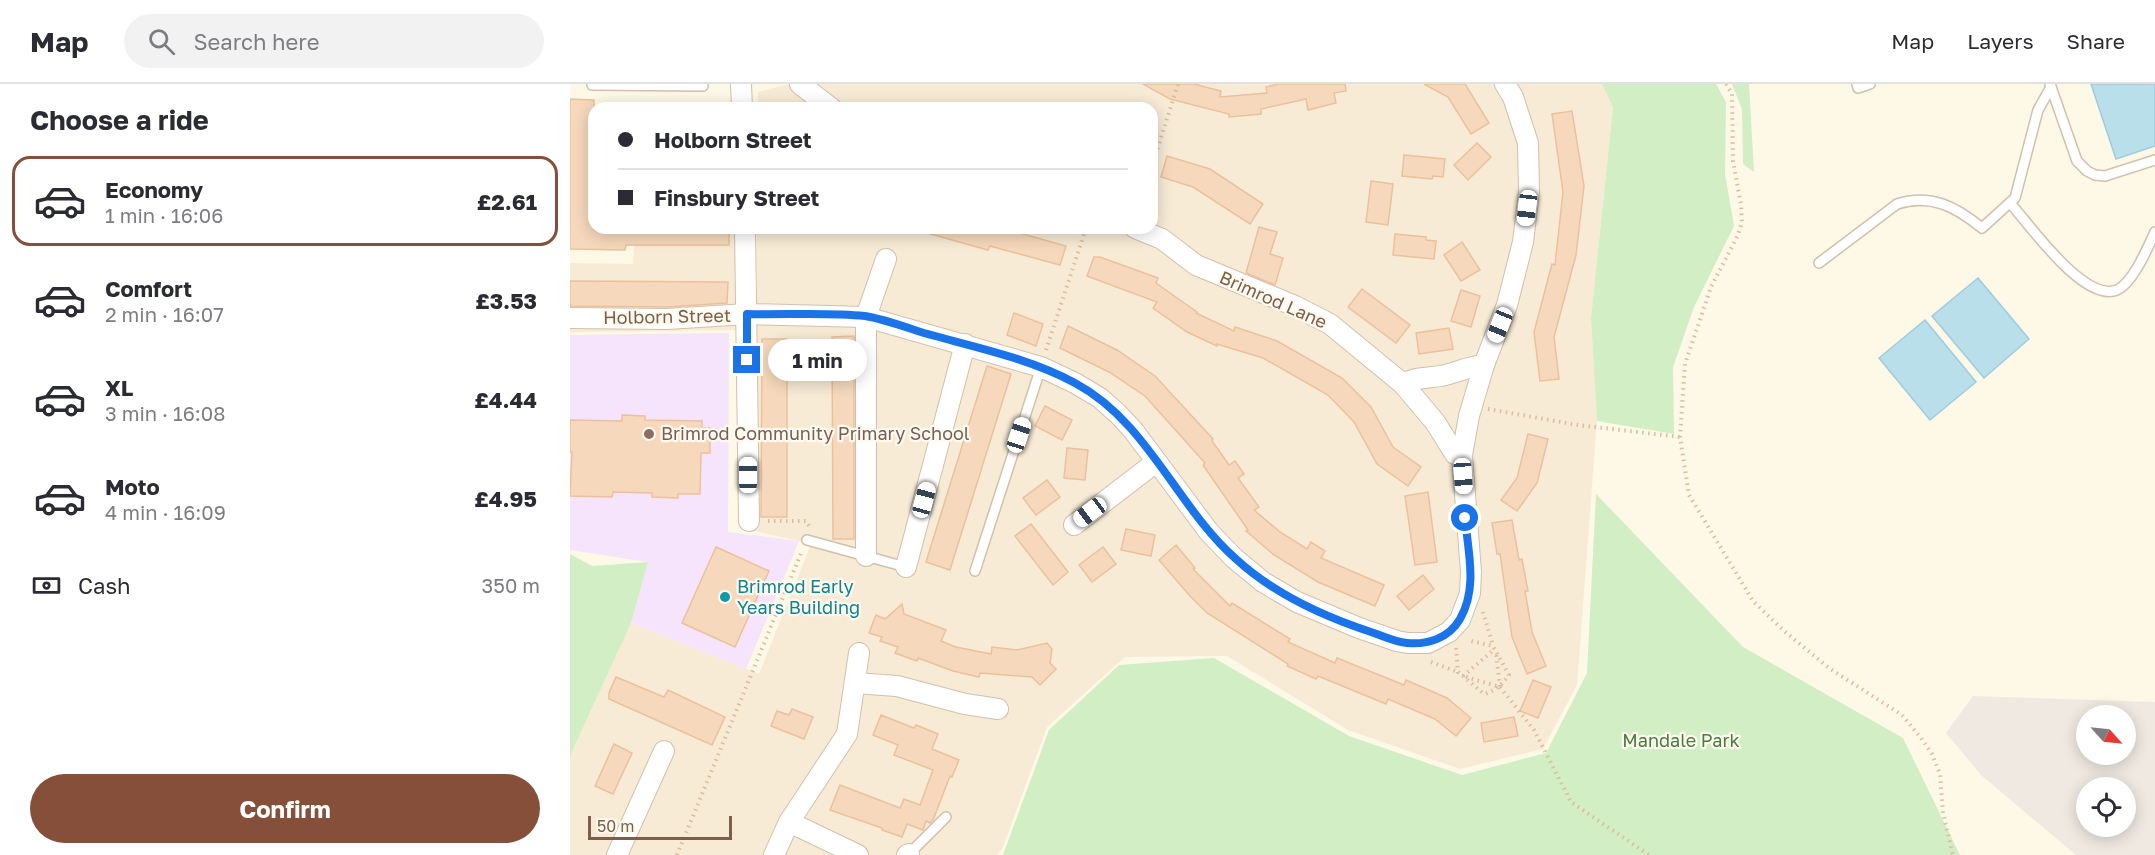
<!DOCTYPE html>
<html lang="en">
<head>
<meta charset="utf-8">
<style>
  body { margin:0; font-family:"Golos Text",sans-serif; background:#f2f2f3; color:#2b2b33; height:100vh; display:flex; flex-direction:column; font-size:22px; white-space:nowrap }
  * { box-sizing:border-box; margin:0 }
  p { font-size:20px; color:#7c7c81 }
  .icon { flex:none; width:33px; height:33px; fill:none; stroke:currentColor; stroke-width:2; stroke-linecap:round; stroke-linejoin:round }
  .map { position:relative; flex:1; overflow:hidden }
  .sheet { display:flex; flex-direction:column; background:#fff; width:570px }
  .sheet>* { flex:none }
  .banner { position:absolute; left:18px; top:18px; width:570px; height:132px; border-radius:18px; box-shadow:0 3px 15px #0003; display:grid; align-content:center; height:132px; padding:0 30px; background:#fff }
  .needle { width:39px; rotate:117deg }
  .controls { position:absolute; left:1506px; top:621px; display:grid; gap:12px }
  .controls a { display:grid; place-items:center; width:60px; height:60px; border-radius:50%; background:#fff; box-shadow:0 3px 15px #0003; font-size:30px }
  .scale { position:absolute; left:18px; bottom:15px; width:144px; box-sizing:border-box; padding-left:6px; border:3px solid #7b5f48; border-top:0; font-size:16px; line-height:21px; white-space:nowrap; color:#7b5f48; -webkit-text-stroke:4px #fffaf0; paint-order:stroke }
  .end { position:absolute; width:27px; height:27px; margin:-14px; border:8px solid #1a73e8; background:#fff; box-shadow:0 0 0 3px #fff }
  .from { border-radius:50% }
  .bubble { position:absolute; height:42px; border-radius:21px; background:#fff; box-shadow:0 3px 15px #0003; font-size:20px; font-weight:700; line-height:42px; text-align:center }
  .car { position:absolute; width:18px; height:36px; margin:-18px -9px; border-radius:8px; box-shadow:0 0 4px 2px #0007; background:linear-gradient(#fff 24%,#345 0 40%,#fff 0 76%,#345 0 86%,#fff 0) }
  .banner b { display:flex; align-items:center; gap:21px; height:57px; font-size:22px }
  .banner b+b { border-top:2px solid #e1e1e2 }
  .banner i { width:15px; height:15px; background:#2b2b33 }
  ul { padding:0; list-style:none }
  li { display:flex; align-items:center; gap:18px; height:90px; margin:0 12px 9px; padding:0 18px; border:3px solid transparent; border-radius:18px }
  li div { flex:1 }
  li b { display:block; font-size:22px }
  li em { font-style:normal; font-weight:700 }
  li.active { border-color:#854f3a }
  li>.icon { width:54px; height:54px; stroke-width:1.5 }
  h2 { padding:0 30px; font-size:27px; line-height:72px }
  .pay { display:flex; align-items:center; gap:15px; height:66px; padding:0 30px; font-size:22px }
  .pay p { margin-inline-start:auto }
  .button { display:flex; gap:12px; margin-top:auto; padding:12px 30px }
  .button a { flex:1; height:69px; border-radius:36px; background:#854f3a; color:#fff; font-size:24px; font-weight:700; line-height:69px; text-align:center }
  header { display:flex; align-items:center; gap:36px; box-sizing:border-box; height:84px; padding:0 30px; background:#fff; border-bottom:2px solid #e1e1e2 }
  header strong { font-size:28px }
  nav { display:flex; gap:33px; margin-inline-start:auto; font-size:21px }
  .search { width:420px; height:54px; background:#f2f2f3; display:flex; align-items:center; gap:15px; box-sizing:border-box; padding:0 21px; border-radius:33px; color:#7c7c81; font-size:22px }
  main { display:flex; flex:1; min-height:0 }
  .map>svg:first-child { display:block }
  .residential { fill:#f7ebd5 }
  .industrial { fill:#efe9e1; fill-rule:evenodd }
  .education { fill:#f5e4fb }
  .green { fill:#d1eec4 }
  .water { fill:#b9dfeb; stroke:#9ecddd; stroke-width:1.5 }
  .building { fill:#f6d9bc; stroke:#ebc19b; stroke-width:1.5 }
  .lines { fill:none; stroke-linecap:round; stroke-linejoin:round }
  .lane-casing { stroke:#d2c0ab; stroke-width:12 }
  .street-casing { stroke:#d2c0ab; stroke-width:22 }
  .path { stroke:#dcbc9e; stroke-width:4; stroke-dasharray:1.5 4.5; stroke-linecap:butt }
  .lane { stroke:#fff; stroke-width:9 }
  .street { stroke:#fff; stroke-width:20 }
  .route { stroke:#1a73e8; stroke-width:8 }
  .education-dot { fill:#8d6e63; stroke:#fffaf0; stroke-width:2 }
  .culture-dot { fill:#0f9aa8; stroke:#fffaf0; stroke-width:2 }
  .labels { text-anchor:middle; stroke-width:4.5; stroke-linejoin:round; paint-order:stroke }
  .street-label { font-size:18px; fill:#7b5f48; stroke:#fffaf0 }
  .education-label { font-size:18px; fill:#785e54; stroke:#fffaf0; text-anchor:start }
  .culture-label { font-size:18px; fill:#0d838f; stroke:#fffaf0; text-anchor:start }
  .park-label { font-size:18px; fill:#497c3c; stroke:#fffaf0 }
</style>
</head>
<body>
<header>
<strong>Map</strong>
<div class="search"><svg class="icon" aria-label="search" viewBox="0 0 24 24"><circle cx="10" cy="10" r="6"/><path d="M15 15l6 6"/></svg>Search here</div>
<nav><a>Map</a><a>Layers</a><a>Share</a></nav>
</header>
<main>
<section class="sheet">
<h2>Choose a ride</h2>
<ul>
<li class="active"><svg class="icon" aria-label="car" viewBox="0 0 24 24"><path d="M5 17H2v-5l4-1 3-4h7l3 4 3 1v5h-3M9 17h6M6 11h13"/><circle cx="7" cy="17" r="2"/><circle cx="17" cy="17" r="2"/></svg><div><b>Economy</b><p>1 min · 16:06</p></div><em>£2.61</em></li>
<li><svg class="icon" aria-label="car" viewBox="0 0 24 24"><path d="M5 17H2v-5l4-1 3-4h7l3 4 3 1v5h-3M9 17h6M6 11h13"/><circle cx="7" cy="17" r="2"/><circle cx="17" cy="17" r="2"/></svg><div><b>Comfort</b><p>2 min · 16:07</p></div><em>£3.53</em></li>
<li><svg class="icon" aria-label="car" viewBox="0 0 24 24"><path d="M5 17H2v-5l4-1 3-4h7l3 4 3 1v5h-3M9 17h6M6 11h13"/><circle cx="7" cy="17" r="2"/><circle cx="17" cy="17" r="2"/></svg><div><b>XL</b><p>3 min · 16:08</p></div><em>£4.44</em></li>
<li><svg class="icon" aria-label="car" viewBox="0 0 24 24"><path d="M5 17H2v-5l4-1 3-4h7l3 4 3 1v5h-3M9 17h6M6 11h13"/><circle cx="7" cy="17" r="2"/><circle cx="17" cy="17" r="2"/></svg><div><b>Moto</b><p>4 min · 16:09</p></div><em>£4.95</em></li>
</ul>
<div class="pay"><svg class="icon" aria-label="cash" viewBox="0 0 24 24"><path d="M3 7h18v10H3z"/><circle cx="12" cy="12" r="2"/></svg>Cash<p>350 m</p></div>
<div class="button"><a>Confirm</a></div>
</section>
<div class="map">
<svg width="1585" height="771" viewBox="0 0 1585 771">
  <rect width="100%" height="100%" fill="#fef8e7"/>
  <g class="residential">
    <path d="M219,0H1032L1043,22L1021,234L1027,337L1007,601L973,665L890,685L778,646L657,572L555,573L477,643L433,763L427,771H0V672L61,539L189,590L241,460L185,447L187,144H582V24H188V8Z"/>
    <path d="M65,144H165L169,246L0,248V179L63,180Z"/>
  </g>
  <path class="industrial" d="M1403,612L1585,618V771H1506L1411,691L1376,649ZM1516,632H1556V670H1516ZM1516,704H1556V742H1516Z"/>
  <path class="education" d="M159,249L158,448L229,457L176,585L61,539L78,478L0,466V251Z"/>
  <g class="green">
    <path d="M1032,0H1146L1156,18L1155,90L1164,142L1124,223L1103,283L1104,350L1027,337L1021,234L1043,23Z"/>
    <path d="M1162,0H1179L1184,88L1173,80L1172,25Z"/>
    <path d="M1026,410L1173,563L1333,654L1390,771H433L479,646L549,581L644,574L779,652L892,691L976,669L1017,589Z"/>
    <path d="M0,470L22,482L78,478L61,539L0,672Z"/>
  </g>
  <g class="water">
    <path d="M1521,0H1585V62L1546,75Z"/>
    <path d="M1408,194L1459,255L1414,294L1362,232Z"/>
    <path d="M1355,236L1406,298L1360,336L1309,274Z"/>
  </g>
  <g class="building">
    <path d="M573,0H624L651,7L650,13L697,9L696,3L709,0H775L776,7L764,9L766,19L738,26L736,15L691,25V30L659,33V30L600,15Z"/>
    <path d="M854,0H895L919,39L901,50L878,13Z"/>
    <path d="M0,15L24,16V144H159V161H56L55,166L0,165Z"/>
    <path d="M1002,27L1014,102L1006,171L984,253L989,295L970,297L964,248L982,180L985,181L993,108L982,30Z"/>
    <path d="M907,59L921,73L898,96L884,81Z"/>
    <path d="M834,71L875,75L873,93L863,92L862,95L832,92Z"/>
    <path d="M597,72L640,85L693,120L680,140L623,103L591,93Z"/>
    <path d="M801,97L823,100L818,141L796,138Z"/>
    <path d="M689,143L707,148L700,170L713,174L705,201L676,189Z"/>
    <path d="M358,144H432L496,162L490,181L420,162L418,166L357,149Z"/>
    <path d="M825,150L856,153V156L866,157L864,175L823,171Z"/>
    <path d="M892,158L910,186L891,197L874,171Z"/>
    <path d="M524,173H530L588,194L586,199L627,228L626,229L664,247L665,243L707,257L772,294L801,323L823,363L851,383L838,402L807,380L784,338L758,311L693,274L647,260V262L617,248L583,224L587,218L517,192Z"/>
    <path d="M0,197L158,198L157,219L97,223L0,222Z"/>
    <path d="M792,205L840,241L826,259L778,223Z"/>
    <path d="M891,206L910,212L901,243L881,237Z"/>
    <path d="M444,229L473,240L466,262L437,251Z"/>
    <path d="M498,242L547,266L585,292L643,355L642,357L659,381L665,377L674,390L668,394L689,423L684,426L710,448L737,465L741,458L755,467L751,474L814,501L805,522L748,498L704,471L676,447L678,446L633,381L635,379L575,312L539,288L490,264Z"/>
    <path d="M879,244L883,265L849,270L846,249Z"/>
    <path d="M284,252V455H263L262,253Z"/>
    <path d="M192,255H217V433H191Z"/>
    <path d="M417,282L441,290L380,486L356,478Z"/>
    <path d="M475,322L502,336L492,356L465,342Z"/>
    <path d="M52,331L75,332V336L132,337V344H140V369H131L130,410H108V414L82,413V409L43,408L42,413L0,412L2,368H0V336L52,337Z"/>
    <path d="M958,350L978,355L967,399L947,427L931,416L947,394Z"/>
    <path d="M497,364L518,366L515,396L494,394Z"/>
    <path d="M477,396L490,413L466,431L453,414Z"/>
    <path d="M858,408L867,478L845,481L835,412Z"/>
    <path d="M942,436L949,476L952,475L958,507H955L962,548L976,582L957,590L942,553L930,470H927L922,439Z"/>
    <path d="M461,440L498,488L483,501L445,452Z"/>
    <path d="M556,445L585,451L581,472L551,466Z"/>
    <path d="M606,461L625,484L623,485L660,522L662,519L720,555L718,558L765,579L767,574L834,601L836,596L877,614L901,634L886,652L865,635L818,615L816,620L748,592L746,595L717,582L718,580L637,529L620,512L589,476Z"/>
    <path d="M146,463L199,487L165,563L112,539Z"/>
    <path d="M533,463L546,480L522,498L509,481Z"/>
    <path d="M853,491L864,505L839,526L827,512Z"/>
    <path d="M332,520L334,530L376,546L371,557L386,563L421,570L422,563L447,566L477,559L482,565L480,579L486,585L470,601L462,593L410,589L409,593L383,587L348,574L347,577L325,569L328,563L310,557L312,553L299,549L306,531L315,535Z"/>
    <path d="M46,593L94,613L98,606L155,633L142,661L39,615V609Z"/>
    <path d="M963,596L981,603L968,634L950,627Z"/>
    <path d="M222,625L243,633L234,655L201,642L207,627L219,631Z"/>
    <path d="M311,631L344,644L346,641L368,650L362,665L389,676L382,693L380,692L363,736L360,739L356,737L353,746L337,740L332,753L312,746V744L260,726L270,701L330,724L334,715L350,721L363,686L324,671L328,661L303,651Z"/>
    <path d="M944,633L948,652L914,658L911,639Z"/>
    <path d="M44,660L62,669L43,710L25,702Z"/>
  </g>
  <g class="lines">
    <defs>
      <g id="lane">
        <path d="M1287,0L1288,4L1300,0"/>
        <path d="M1480,0L1507,77L1517,87L1525,91L1535,92L1585,76"/>
        <path d="M22,1L133,2"/>
        <path d="M1440,119C1460,141 1514,219 1547,206C1563,199 1578,163 1585,148"/>
        <path d="M1249,179L1327,120C1361,109 1386,123 1412,144L1445,114L1468,26L1481,3"/>
        <path d="M237,456L336,483"/>
        <path d="M405,487L471,283"/>
        <path d="M339,770L376,733"/>
      </g>
      <g id="street">
        <path d="M171,0L172,24"/>
        <path d="M230,0L261,24"/>
        <path d="M175,144L179,437"/>
        <path d="M565,144L592,155L626,181L725,222L760,240L833,300L865,338L885,370L892,371"/>
        <path d="M0,234L97,235L177,230L296,233L471,283L505,299L530,314L548,330L563,346L639,448L664,474L693,498L727,518L789,544L827,557L838,559H858L879,548L890,536L900,509L901,488L892,371L899,332L914,281L937,221L953,158L959,108L958,59L943,13L935,0"/>
        <path d="M833,300C844,293 858,294 871,292C886,289 899,282 914,281"/>
        <path d="M504,441L586,378"/>
        <path d="M296,472V233L316,175"/>
        <path d="M336,483L395,260"/>
        <path d="M285,599L327,602L395,620L428,625"/>
        <path d="M219,738L288,771"/>
        <path d="M47,771L94,667"/>
        <path d="M204,771L219,738L277,650L289,569"/>
        <path d="M337,771L339,770"/>
      </g>
    </defs>
    <use href="#lane" class="lane-casing"/>
    <use href="#street" class="street-casing"/>
    <g class="path">
      <path d="M1156,0L1162,10L1163,77L1171,121L1172,138L1168,151L1141,203L1115,280L1110,353L1119,411L1183,517L1214,547L1259,584L1332,631L1351,654L1362,670L1370,690L1373,729L1383,771"/>
      <path d="M582,82L608,0"/>
      <path d="M476,266L516,144"/>
      <path d="M918,325L1008,341L1110,353"/>
      <path d="M198,437H236L240,443"/>
      <path d="M913,528L923,561"/>
      <path d="M886,564L888,588L914,610C926,607 931,601 939,591L923,562L897,556"/>
      <path d="M861,578L888,588"/>
      <path d="M893,592L925,565"/>
      <path d="M896,593L930,603L926,569"/>
      <path d="M930,603L964,646L1001,718L1079,771"/>
      <path d="M107,771L232,467"/>
    </g>
    <use href="#lane" class="lane"/>
    <use href="#street" class="street"/>
  </g>
  <g class="lines">
    <path class="route" d="M177,276V230C215,231 257,228 295,232C314,235 335,243 354,249C404,263 459,274 505,299C578,338 606,422 666,475C704,510 752,532 801,548C813,552 825,558 837,559C858,561 879,554 890,535C908,504 898,468 895,434"/>
  </g>
  <circle class="education-dot" cx="79" cy="350" r="6"/>
  <circle class="culture-dot" cx="155" cy="513" r="6"/>
  <g class="labels">
    <g class="street-label">
      <text transform="translate(703 216) rotate(24)" y="6">Brimrod Lane</text>
      <text transform="translate(97 233) rotate(-1)" y="6">Holborn Street</text>
    </g>
    <g class="education-label">
      <text x="91" y="356">Brimrod Community Primary School</text>
    </g>
    <g class="culture-label">
      <text x="167" y="509">Brimrod Early<tspan x="167" dy="21">Years Building</tspan></text>
    </g>
    <g class="park-label">
      <text x="1111" y="663">Mandale Park</text>
    </g>
  </g>
</svg>
<div class="controls">
<a><svg class="needle" viewBox="-14 -14 28 28"><path d="M0-13l5 13h-10z" fill="#e53935"/><path d="M0 13l5-13h-10z" fill="#7c7c81"/></svg></a>
<a><svg class="icon" aria-label="locate" viewBox="0 0 24 24"><circle cx="12" cy="12" r="6"/><path d="M12 2v4M12 18v4M2 12h4M18 12h4"/></svg></a>
</div>
<div class="scale">50 m</div>
<i class="end from" style="left:895px;top:434px"></i>
<i class="end" style="left:177px;top:276px"></i>
<div class="bubble" style="left:198px;top:255px;width:99px">1 min</div>
<i class="car" style="left:957px;top:124px;rotate:187deg"></i>
<i class="car" style="left:930px;top:241px;rotate:202deg"></i>
<i class="car" style="left:449px;top:351px;rotate:18deg"></i>
<i class="car" style="left:178px;top:391px;rotate:0deg"></i>
<i class="car" style="left:893px;top:392px;rotate:176deg"></i>
<i class="car" style="left:354px;top:416px;rotate:15deg"></i>
<i class="car" style="left:520px;top:428px;rotate:233deg"></i>
<div class="banner">
<b><i class="from"></i>Holborn Street</b>
<b><i></i>Finsbury Street</b>
</div>
</div>
</main>
</body>
</html>
